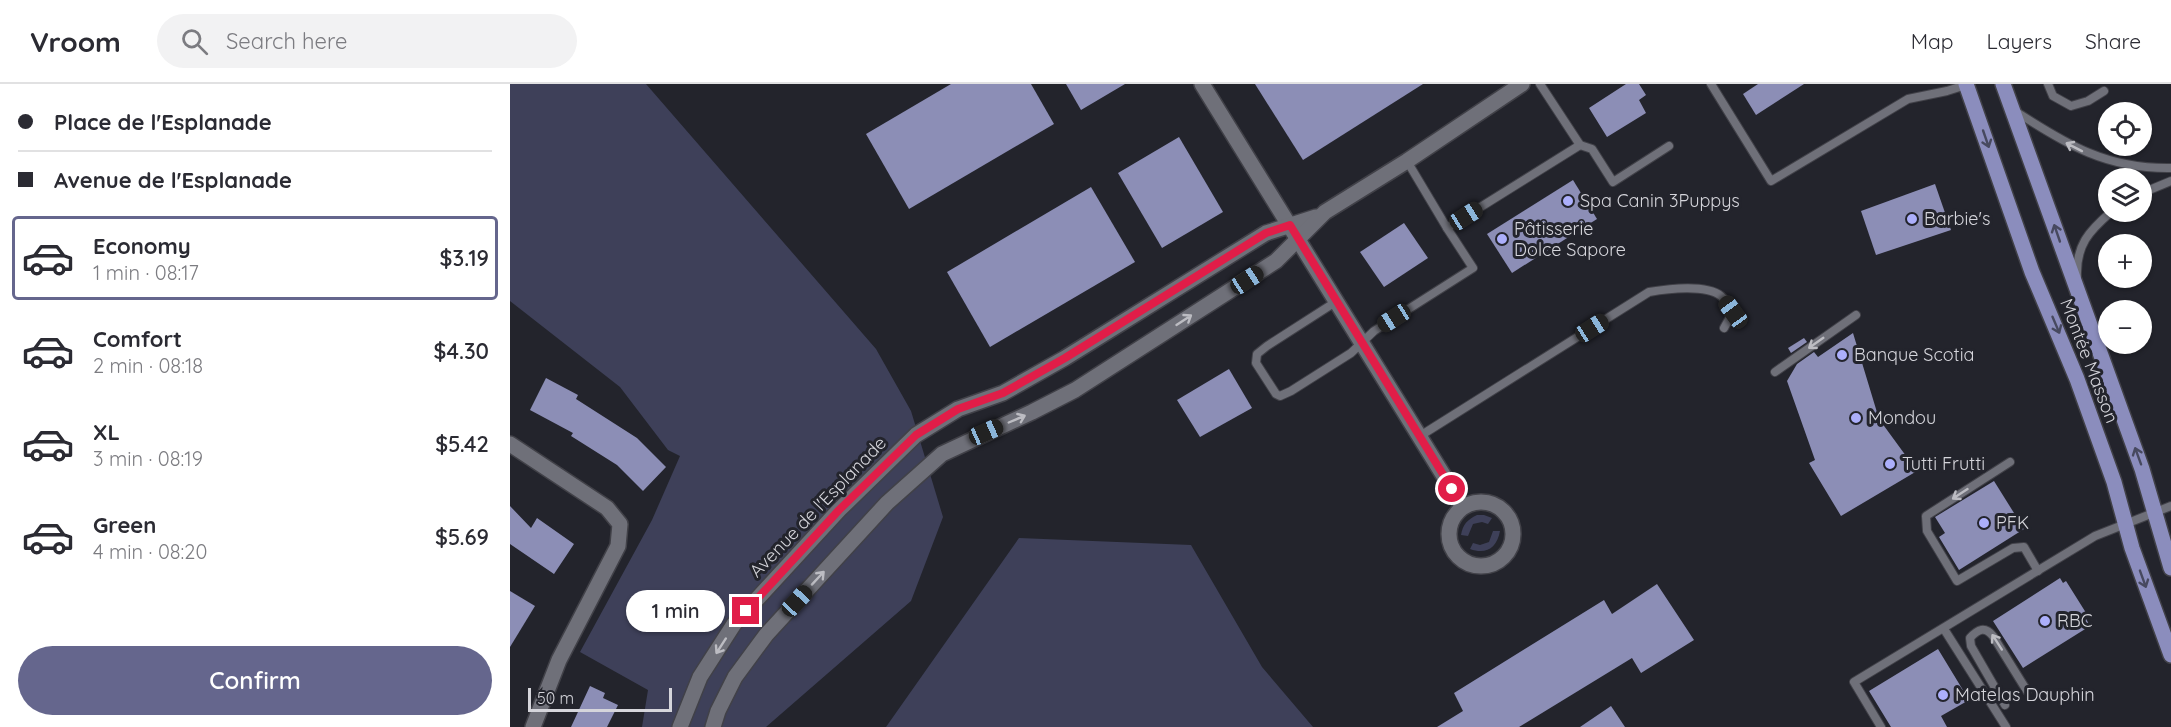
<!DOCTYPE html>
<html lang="en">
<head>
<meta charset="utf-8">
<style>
  body { margin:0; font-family:Quicksand,sans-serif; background:#f2f2f3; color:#2b2b33; height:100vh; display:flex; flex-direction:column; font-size:22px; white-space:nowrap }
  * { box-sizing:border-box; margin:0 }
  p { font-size:20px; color:#7c7c81 }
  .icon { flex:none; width:33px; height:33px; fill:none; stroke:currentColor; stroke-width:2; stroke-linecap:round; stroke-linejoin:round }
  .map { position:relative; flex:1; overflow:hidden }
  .sheet { display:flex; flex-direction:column; background:#fff; width:510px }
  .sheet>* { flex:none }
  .top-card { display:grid; align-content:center; height:132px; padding:0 18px; background:#fff }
  .fabs { position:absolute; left:1588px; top:18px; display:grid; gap:12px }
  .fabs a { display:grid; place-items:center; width:54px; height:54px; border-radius:50%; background:#fff; box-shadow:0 2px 4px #0004; font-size:30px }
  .scale { position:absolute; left:18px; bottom:15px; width:144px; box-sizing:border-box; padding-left:6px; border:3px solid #d5d5db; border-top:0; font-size:16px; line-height:21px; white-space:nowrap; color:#d5d5db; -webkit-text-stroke:4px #23242c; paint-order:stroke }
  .end { position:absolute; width:27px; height:27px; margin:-14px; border:8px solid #e11d48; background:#fff; box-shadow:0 0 0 3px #fff }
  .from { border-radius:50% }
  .bubble { position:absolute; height:42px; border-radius:21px; background:#fff; box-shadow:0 2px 4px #0004; font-size:20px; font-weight:600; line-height:42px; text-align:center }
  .car { position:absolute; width:18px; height:36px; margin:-18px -9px; border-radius:8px; box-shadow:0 0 4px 2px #0007; background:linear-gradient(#222 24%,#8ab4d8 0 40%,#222 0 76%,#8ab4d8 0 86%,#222 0) }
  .top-card b { display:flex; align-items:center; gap:21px; height:57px; font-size:22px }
  .top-card b+b { border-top:2px solid #e1e1e2 }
  .top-card i { width:15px; height:15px; background:#2b2b33 }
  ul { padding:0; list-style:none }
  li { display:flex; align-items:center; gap:18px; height:84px; margin:0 12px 9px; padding:0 6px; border:3px solid transparent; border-radius:6px }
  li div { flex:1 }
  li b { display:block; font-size:22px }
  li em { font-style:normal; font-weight:600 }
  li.active { border-color:#65668d }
  li>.icon { width:54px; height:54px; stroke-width:1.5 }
  .cta { display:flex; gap:12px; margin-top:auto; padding:12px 18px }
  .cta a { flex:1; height:69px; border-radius:36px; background:#65668d; color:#fff; font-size:24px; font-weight:600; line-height:69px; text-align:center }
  header { display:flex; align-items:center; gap:36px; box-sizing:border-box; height:84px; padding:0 30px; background:#fff; border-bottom:2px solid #e1e1e2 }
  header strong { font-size:28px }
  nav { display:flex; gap:33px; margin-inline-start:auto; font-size:21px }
  .search { width:420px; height:54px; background:#f2f2f3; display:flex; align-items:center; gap:15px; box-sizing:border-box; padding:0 21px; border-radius:33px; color:#7c7c81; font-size:22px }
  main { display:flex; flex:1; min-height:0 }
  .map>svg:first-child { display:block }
  .green { fill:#3e4059 }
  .building { fill:#8c8eb6 }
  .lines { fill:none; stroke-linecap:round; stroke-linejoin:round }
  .lane-casing { stroke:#414148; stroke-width:10 }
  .street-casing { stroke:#414148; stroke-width:18 }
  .secondary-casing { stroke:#414148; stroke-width:18 }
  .primary-casing { stroke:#414148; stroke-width:18 }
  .lane { stroke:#6f7079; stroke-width:8 }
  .street { stroke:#6f7079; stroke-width:15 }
  .secondary { stroke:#6f7079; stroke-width:15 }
  .primary { stroke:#8b8dbd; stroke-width:15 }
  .oneway { stroke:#47495f }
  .oneway2 { stroke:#bcbcc2 }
  .route { stroke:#e11d48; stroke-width:8 }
  .poi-dot { fill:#acaffb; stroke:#23242c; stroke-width:2 }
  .labels { text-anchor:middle; stroke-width:6; stroke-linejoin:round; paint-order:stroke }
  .poi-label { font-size:18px; fill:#d5d5db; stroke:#23242c; text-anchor:start }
  .street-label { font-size:18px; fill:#d5d5db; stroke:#23242c }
</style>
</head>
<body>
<header>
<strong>Vroom</strong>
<div class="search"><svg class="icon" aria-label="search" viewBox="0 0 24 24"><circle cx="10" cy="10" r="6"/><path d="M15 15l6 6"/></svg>Search here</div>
<nav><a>Map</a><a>Layers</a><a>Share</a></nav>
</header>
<main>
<section class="sheet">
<div class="top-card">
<b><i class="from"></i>Place de l'Esplanade</b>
<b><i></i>Avenue de l'Esplanade</b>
</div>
<ul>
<li class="active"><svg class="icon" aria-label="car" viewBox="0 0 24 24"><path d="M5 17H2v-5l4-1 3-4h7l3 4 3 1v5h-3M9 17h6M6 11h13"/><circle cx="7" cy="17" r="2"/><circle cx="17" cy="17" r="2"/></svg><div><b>Economy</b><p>1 min · 08:17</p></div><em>$3.19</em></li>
<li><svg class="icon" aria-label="car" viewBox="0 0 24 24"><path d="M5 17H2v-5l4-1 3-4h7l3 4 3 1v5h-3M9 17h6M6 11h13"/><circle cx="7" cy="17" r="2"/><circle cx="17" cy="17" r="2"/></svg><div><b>Comfort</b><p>2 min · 08:18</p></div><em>$4.30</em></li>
<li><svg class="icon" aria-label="car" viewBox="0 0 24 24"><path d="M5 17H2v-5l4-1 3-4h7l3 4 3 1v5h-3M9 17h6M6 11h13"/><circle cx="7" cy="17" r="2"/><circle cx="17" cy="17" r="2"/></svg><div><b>XL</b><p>3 min · 08:19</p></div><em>$5.42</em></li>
<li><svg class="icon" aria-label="car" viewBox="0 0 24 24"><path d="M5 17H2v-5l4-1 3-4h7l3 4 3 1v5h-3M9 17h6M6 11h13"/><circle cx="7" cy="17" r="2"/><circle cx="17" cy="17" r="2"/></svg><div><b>Green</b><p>4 min · 08:20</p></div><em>$5.69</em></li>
</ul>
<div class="cta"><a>Confirm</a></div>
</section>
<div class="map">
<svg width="1661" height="643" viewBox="0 0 1661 643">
  <rect width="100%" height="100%" fill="#23242c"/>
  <g class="green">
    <path d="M0,0H136L366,265L401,327L433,433L401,517L256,643H132L138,606L70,568L142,436L170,372L158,366L110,303L0,217Z"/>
    <path d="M967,431H974L982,434L978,440L972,438L963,440L958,452L951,451C953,440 957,436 967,431Z"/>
    <path d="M983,447H990C987,464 976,471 960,465L963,459L970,461L979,458Z"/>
    <path d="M509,454L681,461L752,583L803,643H376Z"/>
  </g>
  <g class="building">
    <path d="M441,0H521L544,40L399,125L356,50Z"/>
    <path d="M556,0H615L571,26Z"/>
    <path d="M745,0H913L793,76Z"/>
    <path d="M1116,0H1129L1136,11L1129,16L1136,29L1097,53L1079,24Z"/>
    <path d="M1248,0H1294L1246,31L1233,10Z"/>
    <path d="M669,53L713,128L652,164L608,89Z"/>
    <path d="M1063,96L1087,135L1002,189L977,150Z"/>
    <path d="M1425,100L1441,146L1366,171L1351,127Z"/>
    <path d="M581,103L625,178L480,263L437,188Z"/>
    <path d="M894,139L918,174L874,203L850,168Z"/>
    <path d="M1343,249L1369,335L1407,387L1331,432L1299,379L1305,376L1277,297L1287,280L1304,268L1308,273Z"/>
    <path d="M1294,254L1297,258L1281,269L1278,264Z"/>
    <path d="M719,285L742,324L690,353L667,316Z"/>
    <path d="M36,294L68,311L66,315L127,354L156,383L133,407L107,381L61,352L63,349L20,326Z"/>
    <path d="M1484,397L1514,445L1449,486L1429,453L1435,449L1425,433Z"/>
    <path d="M0,422L21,444L27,434L64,460L44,490L0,460Z"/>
    <path d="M1550,494L1553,499L1556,497L1578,532L1575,533L1580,542L1513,584L1483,537Z"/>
    <path d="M1147,500L1184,556L1131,589L1122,574L1009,643H927L953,627L944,609L1094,516L1102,530Z"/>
    <path d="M0,507L25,522L0,563Z"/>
    <path d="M1428,565L1459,616L1431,632L1437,643H1381L1359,607Z"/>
    <path d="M80,602L95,609L93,614L108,621L97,643H61Z"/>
    <path d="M1101,622L1115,643H1070Z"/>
  </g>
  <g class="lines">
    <defs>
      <g id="lane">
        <path d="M1201,0L1261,97L1398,15L1437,7L1456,1"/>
        <path d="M1538,0L1543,12L1561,22L1578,17L1594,7"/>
        <path d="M1505,27C1557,61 1597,85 1661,84"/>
        <path d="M1070,61L1082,65L1103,98L1159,62"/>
        <path d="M897,77L937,144L1070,61L1030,0"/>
        <path d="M1632,109L1661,97"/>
        <path d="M1567,192C1566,161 1579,147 1601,128"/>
        <path d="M827,217L757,262L747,270L746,279L766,310L770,312L781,307L841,269L864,247L963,184L937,144"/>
        <path d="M1265,288L1346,231"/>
        <path d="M910,352L1139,208C1157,205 1196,200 1211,212C1216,216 1220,223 1223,228L1214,244"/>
        <path d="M1500,378L1416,432L1417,447L1447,497L1503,464L1514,463L1528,487"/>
        <path d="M1434,545L1496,643"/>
        <path d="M1495,621L1461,562L1460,554C1468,545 1475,542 1483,552L1517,607"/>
        <path d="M1371,643L1344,598L1585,452L1661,422"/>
      </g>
      <g id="street">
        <path d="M692,0L953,423"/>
        <path d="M0,360L97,424L110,440L108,462L49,576L23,643"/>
        <circle cx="971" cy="450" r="32"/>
      </g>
      <g id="secondary">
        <path d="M170,643L190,593L224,540L329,426L406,351L448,325L493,309L555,274L756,149L806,133"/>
        <path d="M203,643L208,627L225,593L256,551L377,419L432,370L522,328L565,306L766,177L815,128L897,77L1012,0"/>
      </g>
      <g id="primary">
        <path d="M1456,0L1522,188L1567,295L1604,398L1622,464L1661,571"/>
        <path d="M1493,0L1632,385L1661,484"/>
      </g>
    </defs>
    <use href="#lane" class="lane-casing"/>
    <use href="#street" class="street-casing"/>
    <use href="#secondary" class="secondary-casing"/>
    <use href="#primary" class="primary-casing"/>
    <use href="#lane" class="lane"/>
    <use href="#street" class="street"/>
    <use href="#secondary" class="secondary"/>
    <use href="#primary" class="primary"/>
  </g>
  <defs><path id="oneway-shaft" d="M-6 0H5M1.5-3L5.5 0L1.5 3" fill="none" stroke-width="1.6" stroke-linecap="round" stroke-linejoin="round" transform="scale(1.5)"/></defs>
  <g class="oneway">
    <use href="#oneway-shaft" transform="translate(1476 55) rotate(71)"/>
    <use href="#oneway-shaft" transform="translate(1547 149) rotate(-109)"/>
    <use href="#oneway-shaft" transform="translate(1546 241) rotate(67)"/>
    <use href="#oneway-shaft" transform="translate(1628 372) rotate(-110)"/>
    <use href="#oneway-shaft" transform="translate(1633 495) rotate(70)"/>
  </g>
  <g class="oneway2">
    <use href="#oneway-shaft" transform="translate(1564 63) rotate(-153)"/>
    <use href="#oneway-shaft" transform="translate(674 236) rotate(-33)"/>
    <use href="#oneway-shaft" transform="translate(1306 259) rotate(145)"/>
    <use href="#oneway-shaft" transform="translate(507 335) rotate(-23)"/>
    <use href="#oneway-shaft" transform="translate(1450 410) rotate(147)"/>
    <use href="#oneway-shaft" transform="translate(308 494) rotate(-47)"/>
    <use href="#oneway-shaft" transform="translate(1487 558) rotate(-123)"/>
    <use href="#oneway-shaft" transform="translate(211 562) rotate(123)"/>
  </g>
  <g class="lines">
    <path class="route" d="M236,527L329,426L406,351L448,325L493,309L555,274L756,149L780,141L942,405"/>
  </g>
  <g class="poi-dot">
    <circle cx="1058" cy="117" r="6"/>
    <circle cx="1402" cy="135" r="6"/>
    <circle cx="992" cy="155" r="6"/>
    <circle cx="1332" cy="271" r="6"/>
    <circle cx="1346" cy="334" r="6"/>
    <circle cx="1380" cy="380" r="6"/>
    <circle cx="1474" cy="439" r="6"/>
    <circle cx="1535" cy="537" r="6"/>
    <circle cx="1433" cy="611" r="6"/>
  </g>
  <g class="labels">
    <g class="poi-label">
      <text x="1070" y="123">Spa Canin 3Puppys</text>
      <text x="1414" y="141">Barbie's</text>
      <text x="1004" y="151">Pâtisserie<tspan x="1004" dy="21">Dolce Sapore</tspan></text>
      <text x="1344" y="277">Banque Scotia</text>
      <text x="1358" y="340">Mondou</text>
      <text x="1392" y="386">Tutti Frutti</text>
      <text x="1486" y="445">PFK</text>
      <text x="1547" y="543">RBC</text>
      <text x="1445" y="617">Matelas Dauphin</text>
    </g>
    <g class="street-label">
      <text transform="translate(1579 277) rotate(69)" y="6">Montée Masson</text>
      <text transform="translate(308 423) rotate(-46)" y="6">Avenue de l'Esplanade</text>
    </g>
  </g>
</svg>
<div class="fabs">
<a><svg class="icon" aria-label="locate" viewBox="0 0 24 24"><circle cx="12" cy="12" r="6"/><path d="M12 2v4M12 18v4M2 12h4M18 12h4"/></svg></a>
<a><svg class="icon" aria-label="layers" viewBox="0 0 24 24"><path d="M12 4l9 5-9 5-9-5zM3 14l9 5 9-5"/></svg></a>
<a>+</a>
<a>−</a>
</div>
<div class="scale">50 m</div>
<i class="end from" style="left:942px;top:405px"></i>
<i class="end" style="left:236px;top:527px"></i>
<div class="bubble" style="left:116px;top:506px;width:99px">1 min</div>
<i class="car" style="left:956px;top:132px;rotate:58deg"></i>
<i class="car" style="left:737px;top:196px;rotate:57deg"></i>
<i class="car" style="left:1223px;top:228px;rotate:324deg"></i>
<i class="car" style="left:884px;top:234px;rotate:238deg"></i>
<i class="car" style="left:1082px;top:244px;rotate:58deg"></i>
<i class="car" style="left:476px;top:348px;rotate:66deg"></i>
<i class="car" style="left:287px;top:517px;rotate:43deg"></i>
</div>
</main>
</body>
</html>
